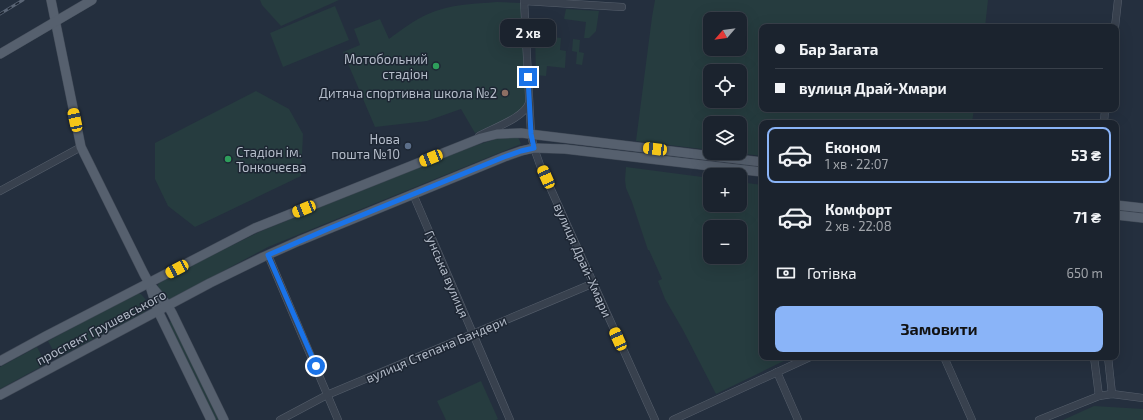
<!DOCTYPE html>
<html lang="uk">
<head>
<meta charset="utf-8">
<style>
  body { margin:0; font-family:"Exo 2",sans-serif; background:#242b36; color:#f1f3f6; height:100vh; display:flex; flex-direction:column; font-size:15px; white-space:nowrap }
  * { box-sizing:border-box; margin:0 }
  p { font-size:13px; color:#a0a4aa }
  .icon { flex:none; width:22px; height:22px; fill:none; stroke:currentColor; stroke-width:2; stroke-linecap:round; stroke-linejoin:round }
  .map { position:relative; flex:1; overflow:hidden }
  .drawer { position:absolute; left:759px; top:120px; width:360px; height:240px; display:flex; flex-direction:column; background:#1b232e; border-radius:8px; box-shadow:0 4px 16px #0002,0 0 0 1px #39404a }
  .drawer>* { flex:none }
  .guide { position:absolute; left:759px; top:24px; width:360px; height:88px; border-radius:8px; box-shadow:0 4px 16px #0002,0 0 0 1px #39404a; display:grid; align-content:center; height:88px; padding:0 16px; background:#1b232e }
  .needle { width:26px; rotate:242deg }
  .buttons { position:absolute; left:703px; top:12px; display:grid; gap:8px }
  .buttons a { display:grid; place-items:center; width:44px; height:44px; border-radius:8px; background:#1b232e; box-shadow:0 4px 16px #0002,0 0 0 1px #39404a; font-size:20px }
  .end { position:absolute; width:18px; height:18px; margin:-9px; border:5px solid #1a73e8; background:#fff; box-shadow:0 0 0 2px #fff }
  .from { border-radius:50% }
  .bubble { position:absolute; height:28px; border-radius:8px; background:#1b232e; box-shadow:0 4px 16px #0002,0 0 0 1px #39404a; font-size:13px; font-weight:700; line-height:28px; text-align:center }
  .car { position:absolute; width:12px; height:24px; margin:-12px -6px; border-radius:5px; box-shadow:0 0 3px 1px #0007; background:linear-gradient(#f5c518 24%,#345 0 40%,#f5c518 0 76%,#345 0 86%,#f5c518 0) }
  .guide b { display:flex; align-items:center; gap:14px; height:38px; font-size:15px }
  .guide b+b { border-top:1px solid #39404a }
  .guide i { width:10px; height:10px; background:#f1f3f6 }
  ul { padding:7px 0 0; list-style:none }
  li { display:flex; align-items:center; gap:12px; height:56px; margin:0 8px 6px; padding:0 8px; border:2px solid transparent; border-radius:8px }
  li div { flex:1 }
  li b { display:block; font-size:15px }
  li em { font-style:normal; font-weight:700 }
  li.active { border-color:#8ab4f8 }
  li>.icon { width:36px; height:36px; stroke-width:1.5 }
  .pay { display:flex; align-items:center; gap:10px; height:44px; padding:0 16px; font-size:15px }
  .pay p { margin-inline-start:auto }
  .primary-button { display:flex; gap:8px; margin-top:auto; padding:8px 16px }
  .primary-button a { flex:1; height:46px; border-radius:8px; background:#8ab4f8; color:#111; font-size:16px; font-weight:700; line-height:46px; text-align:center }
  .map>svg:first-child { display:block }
  .green { fill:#263c3f; fill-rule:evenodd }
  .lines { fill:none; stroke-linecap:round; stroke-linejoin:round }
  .minor-casing { stroke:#565f6c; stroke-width:8 }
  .major-casing { stroke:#414a57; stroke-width:10 }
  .minor { stroke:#38414e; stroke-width:7 }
  .major { stroke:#56606e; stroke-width:9 }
  .rail-casing { stroke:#5a6575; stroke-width:3 }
  .rail { stroke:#1d2633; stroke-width:1.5; stroke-dasharray:4.5; stroke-linecap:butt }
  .route { stroke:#1a73e8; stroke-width:5 }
  .leisure-dot { fill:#2e9e5b; stroke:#1d2633; stroke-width:1.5 }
  .education-dot { fill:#8d6e63; stroke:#1d2633; stroke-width:1.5 }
  .service-dot { fill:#5c6f8a; stroke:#1d2633; stroke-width:1.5 }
  .labels { text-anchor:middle; stroke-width:3; stroke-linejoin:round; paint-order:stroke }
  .poi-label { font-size:13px; fill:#b4bcc9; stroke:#1d2633; text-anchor:end }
  .street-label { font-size:13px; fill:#b4bcc9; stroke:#1d2633 }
</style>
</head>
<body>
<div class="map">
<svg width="1143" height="420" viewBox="0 0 1143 420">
  <rect width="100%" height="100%" fill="#242f3e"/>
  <g class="green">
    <path d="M260,0H339L281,26L262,5Z"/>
    <path d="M655,0H988L985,27H762V109H974L972,123H762V156L737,153H740V123H710V150L636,141L652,17ZM710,19H740V49H710ZM710,71H740V101H710Z"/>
    <path d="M497,2L521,3L526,106L519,114L475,133L461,109L427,121L375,127L343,52L360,45L354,29L380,19L389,39C401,30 414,20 428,14C450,4 474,4 497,2Z"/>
    <path d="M335,6L349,40L283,67L270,33Z"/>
    <path d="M566,9L599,11L596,31L589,38H584L586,22L564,19Z"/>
    <path d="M535,37H551L561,38L560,50L566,51L565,68L547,66L546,76L536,75Z"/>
    <path d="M573,39L580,40L579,52L584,53L582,65L576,64L577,52L572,51Z"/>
    <path d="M256,91L289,109L303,134L301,176L195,227L168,206L155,179V143Z"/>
    <path d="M518,137L521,144L268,247L169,300L157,287L160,281L259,232L455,152L499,138Z"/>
    <path d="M626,167L710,178V205H740V182L762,185V357H792L716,394L683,330L665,299L658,281L662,279L649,250H648L632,202L626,188L625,180ZM710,227H740V257H710Z"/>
    <path d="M136,293L141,294L146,300L148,307L145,312L57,358L48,341Z"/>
    <path d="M172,321L220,420H215L168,323Z"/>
    <path d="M37,347L46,364L0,389V367Z"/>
    <path d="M481,381L498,419L496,420H446L437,401Z"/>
    <path d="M1094,406L1143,409V420H1063Z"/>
  </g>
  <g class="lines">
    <defs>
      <g id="minor">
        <path d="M524,0L531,134L534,148L540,165L655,420"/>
        <path d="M524,1L622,7"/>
        <path d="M1115,27L1118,0"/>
        <path d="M1104,123L1105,109"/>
        <path d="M479,136C493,128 524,118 529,103"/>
        <path d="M0,191L81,147"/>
        <path d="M413,194L510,420"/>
        <path d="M268,255L338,420"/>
        <path d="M944,357L972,420"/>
        <path d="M1094,357L1099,396"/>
        <path d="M1108,357L1112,394"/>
        <path d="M777,372L798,420"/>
        <path d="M280,420L327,395L594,283"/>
        <path d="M673,420L810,357"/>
        <path d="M1039,420L1099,396L1112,394L1143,398"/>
      </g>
      <g id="major">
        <path d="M51,0L81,147L144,274L149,283L158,311L211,420"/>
        <path d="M0,54L92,0"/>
        <path d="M1116,205L1143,208"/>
        <path d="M1116,215L1143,218"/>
        <path d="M152,287L168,306L172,313L224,420"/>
        <path d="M0,361L46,336L255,228L481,138L497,134L521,133L762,162"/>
        <path d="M0,395L210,283L263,257L299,241L504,157L521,151L534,148L565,149L762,172"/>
      </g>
    </defs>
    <use href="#minor" class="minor-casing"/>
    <use href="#major" class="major-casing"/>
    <use href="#minor" class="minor"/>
    <use href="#major" class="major"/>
    <defs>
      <path id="rail" d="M0,14L23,0"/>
    </defs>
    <use href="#rail" class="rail-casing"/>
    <use href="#rail" class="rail"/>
  </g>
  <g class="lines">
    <path class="route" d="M316,366L268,255L328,229L504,157L521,151L534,148L531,134L528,77"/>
  </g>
  <g class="leisure-dot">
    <circle cx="436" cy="66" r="4"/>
    <circle cx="228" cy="159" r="4"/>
  </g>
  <circle class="education-dot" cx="505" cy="93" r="4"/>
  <circle class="service-dot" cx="408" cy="146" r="4"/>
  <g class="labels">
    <g class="poi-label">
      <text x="428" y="64">Мотобольний<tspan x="428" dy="15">стадіон</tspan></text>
      <text x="497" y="98">Дитяча спортивна школа №2</text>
      <text x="400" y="144">Нова<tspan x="400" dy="15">пошта №10</tspan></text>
      <text x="236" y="157" text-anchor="start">Стадіон ім.<tspan x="236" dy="15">Тонкочеєва</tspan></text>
    </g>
    <g class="street-label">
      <text transform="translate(583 260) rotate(66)" y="5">вулиця Драй-Хмари</text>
      <text transform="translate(447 274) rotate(67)" y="5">Гунська вулиця</text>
      <text transform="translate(101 327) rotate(-28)" y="5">проспект Грушевського</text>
      <text transform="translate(436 349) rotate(-23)" y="5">вулиця Степана Бандери</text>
    </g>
  </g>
</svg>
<div class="buttons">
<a><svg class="needle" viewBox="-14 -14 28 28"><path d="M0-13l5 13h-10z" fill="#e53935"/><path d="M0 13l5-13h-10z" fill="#a0a4aa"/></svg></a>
<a><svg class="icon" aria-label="locate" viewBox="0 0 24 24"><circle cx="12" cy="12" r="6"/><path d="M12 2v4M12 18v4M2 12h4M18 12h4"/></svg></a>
<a><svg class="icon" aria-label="layers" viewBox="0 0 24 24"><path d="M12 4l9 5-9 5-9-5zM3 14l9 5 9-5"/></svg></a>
<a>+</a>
<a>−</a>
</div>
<i class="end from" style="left:316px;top:366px"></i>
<i class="end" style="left:528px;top:77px"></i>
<div class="bubble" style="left:500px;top:19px;width:56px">2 хв</div>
<i class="car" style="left:75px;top:120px;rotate:348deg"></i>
<i class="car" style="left:655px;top:149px;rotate:277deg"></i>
<i class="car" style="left:431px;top:158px;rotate:248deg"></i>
<i class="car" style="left:546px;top:177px;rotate:336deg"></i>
<i class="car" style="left:304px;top:209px;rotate:248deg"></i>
<i class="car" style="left:177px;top:269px;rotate:242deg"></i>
<i class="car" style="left:618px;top:339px;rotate:336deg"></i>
<div class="guide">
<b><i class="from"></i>Бар Загата</b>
<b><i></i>вулиця Драй-Хмари</b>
</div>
<section class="drawer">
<ul>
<li class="active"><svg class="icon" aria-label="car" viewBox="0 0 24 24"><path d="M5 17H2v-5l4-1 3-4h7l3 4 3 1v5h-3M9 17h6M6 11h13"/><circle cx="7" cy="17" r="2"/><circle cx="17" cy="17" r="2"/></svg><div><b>Економ</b><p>1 хв · 22:07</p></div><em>53 ₴</em></li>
<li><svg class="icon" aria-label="car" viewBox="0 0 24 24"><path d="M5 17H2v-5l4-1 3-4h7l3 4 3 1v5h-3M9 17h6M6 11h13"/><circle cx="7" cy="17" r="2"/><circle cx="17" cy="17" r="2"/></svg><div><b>Комфорт</b><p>2 хв · 22:08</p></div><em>71 ₴</em></li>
</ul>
<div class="pay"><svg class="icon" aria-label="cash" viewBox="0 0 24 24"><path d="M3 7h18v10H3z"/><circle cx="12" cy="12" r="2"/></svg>Готівка<p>650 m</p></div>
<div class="primary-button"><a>Замовити</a></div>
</section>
</div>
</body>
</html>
